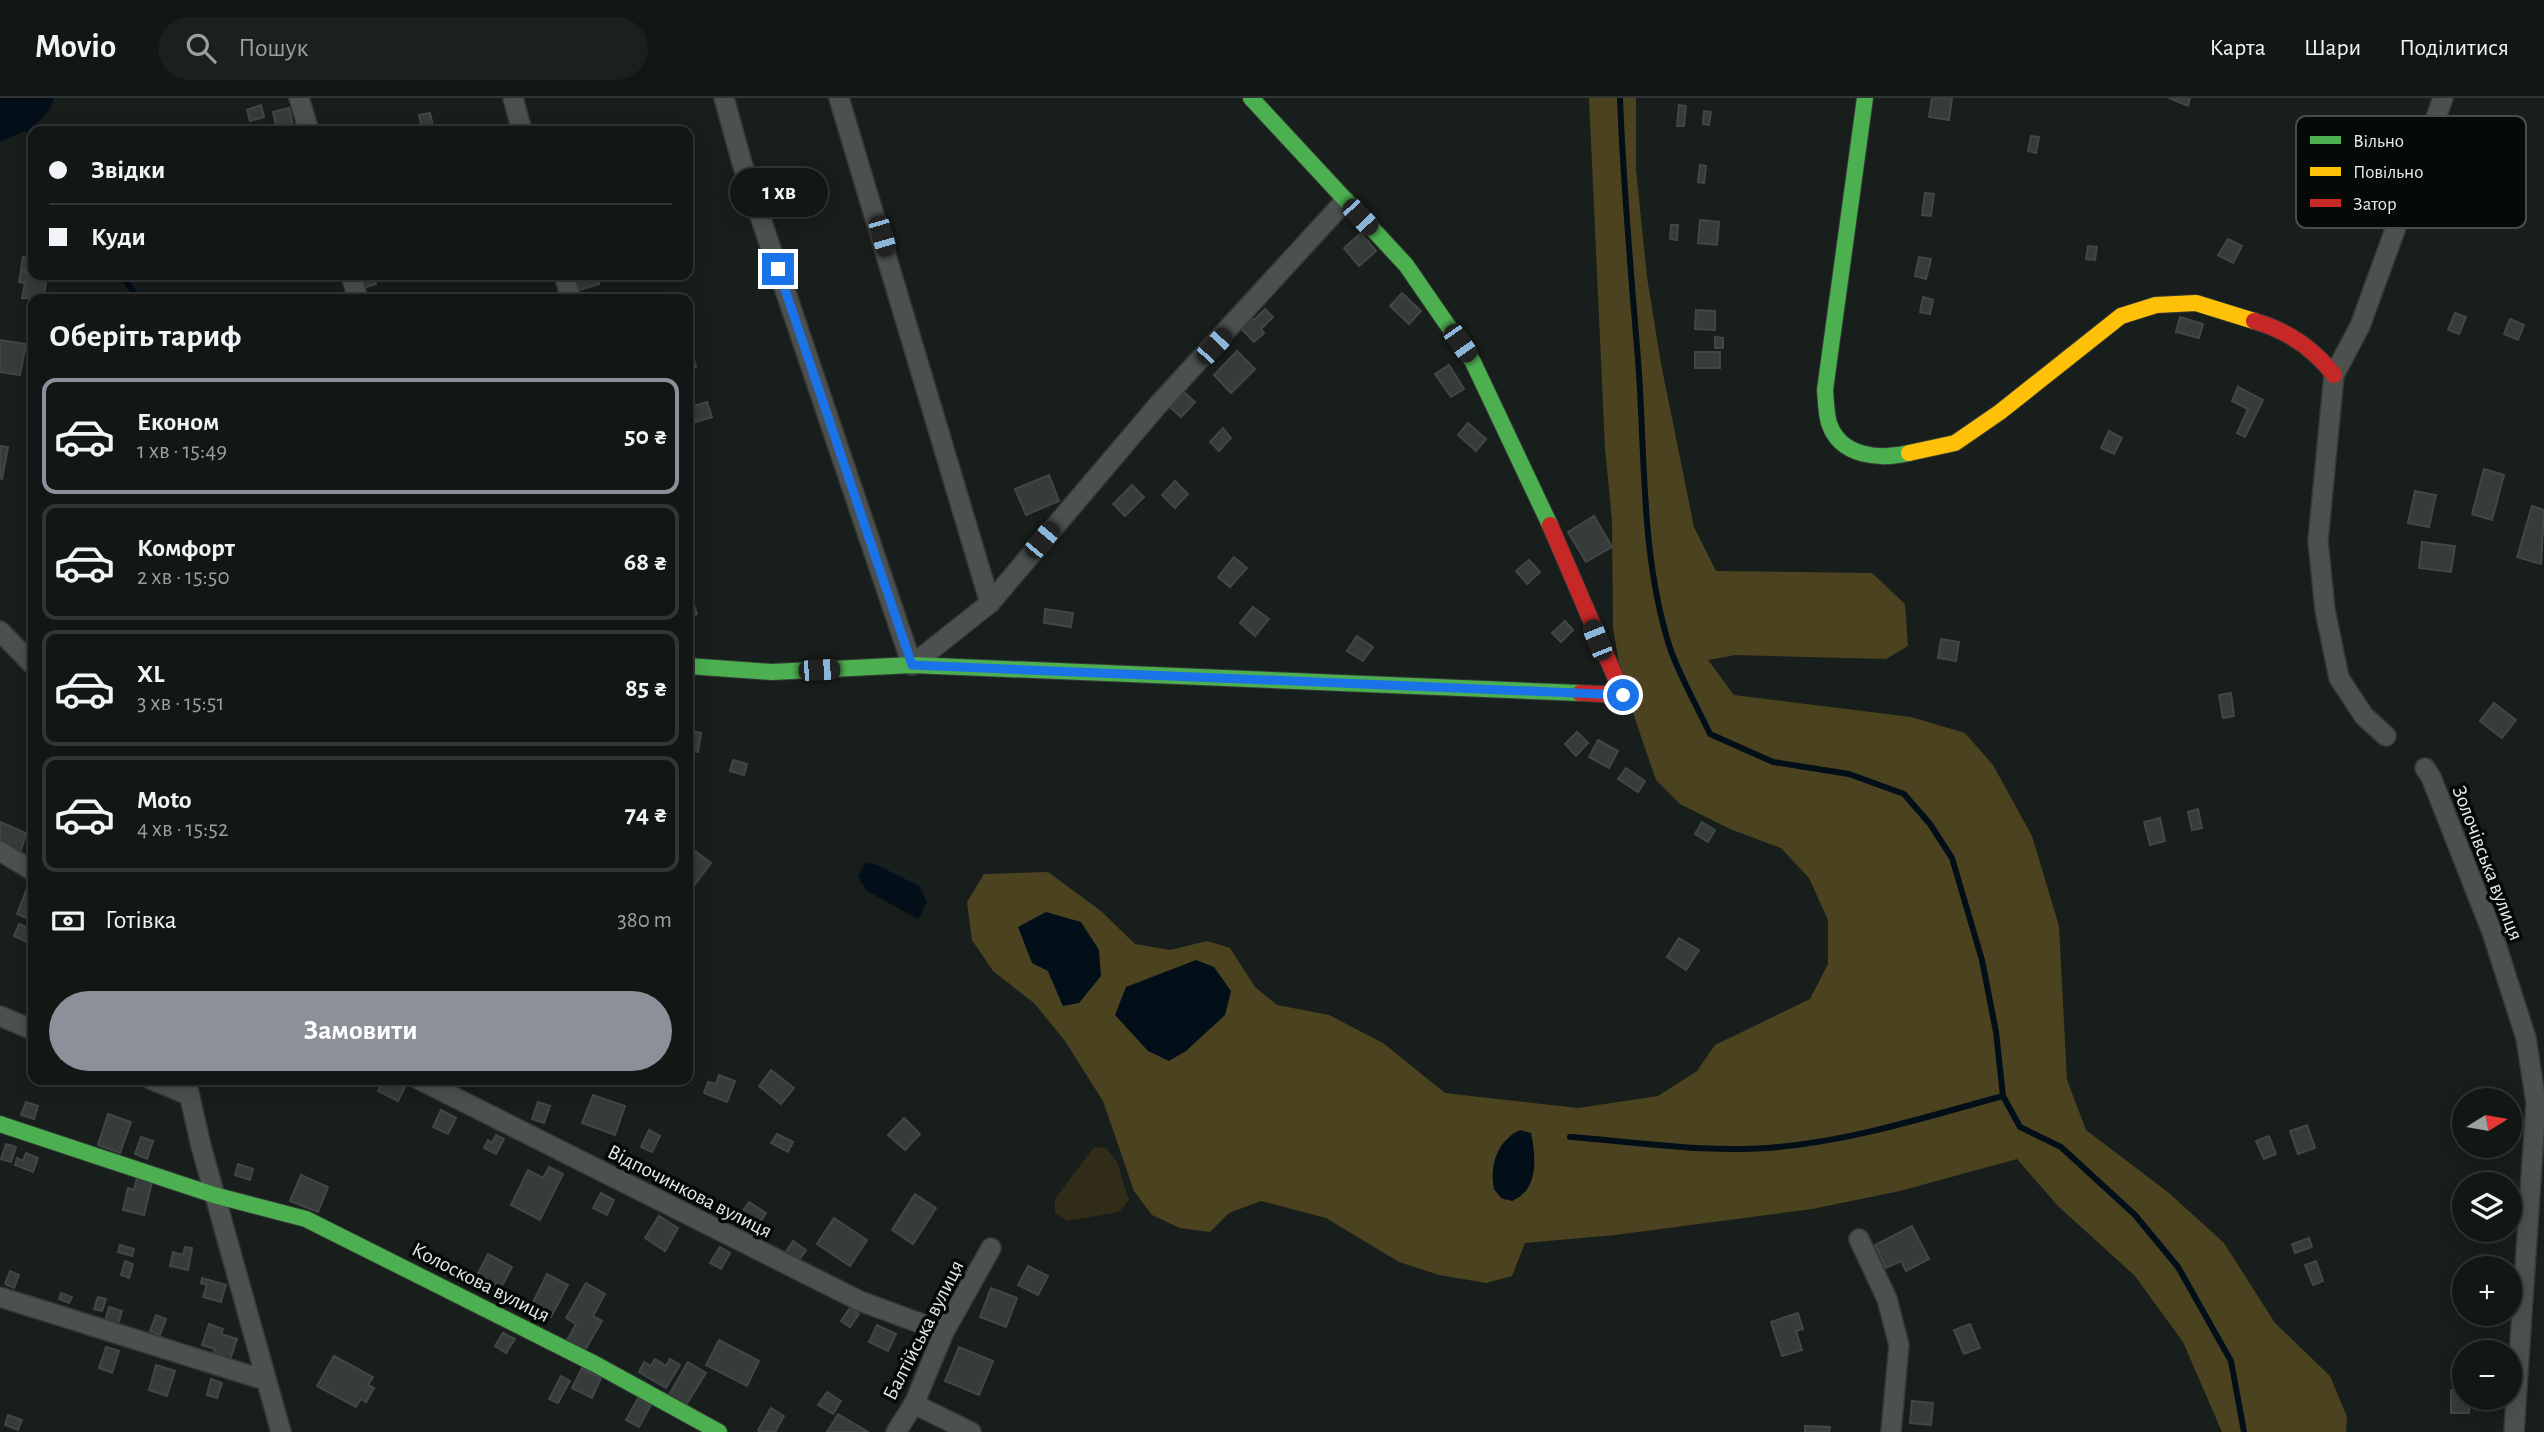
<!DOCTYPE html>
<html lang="uk">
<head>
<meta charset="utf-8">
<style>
  body { margin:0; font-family:"Alegreya Sans",sans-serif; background:#1b1f1d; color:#f1f3f6; height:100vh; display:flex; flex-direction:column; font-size:26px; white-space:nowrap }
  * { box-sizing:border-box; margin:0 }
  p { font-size:23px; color:#9c9fa0 }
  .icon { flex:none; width:38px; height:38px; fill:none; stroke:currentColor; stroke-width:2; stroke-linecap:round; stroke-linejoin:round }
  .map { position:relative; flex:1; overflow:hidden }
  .side { position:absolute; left:28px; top:196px; width:665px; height:791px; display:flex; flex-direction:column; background:#121614; border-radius:14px; box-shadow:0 4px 18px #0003,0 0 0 2px #313534 }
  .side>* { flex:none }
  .hud { position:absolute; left:28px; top:28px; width:665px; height:154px; border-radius:14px; box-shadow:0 4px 18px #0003,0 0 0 2px #313534; display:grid; align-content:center; height:154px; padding:0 21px; background:#121614 }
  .needle { width:46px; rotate:79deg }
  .buttons { position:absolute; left:2452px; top:990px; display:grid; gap:14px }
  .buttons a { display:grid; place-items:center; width:70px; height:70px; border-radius:50%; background:#121614; box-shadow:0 4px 18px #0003,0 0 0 2px #313534; font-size:35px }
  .end { position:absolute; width:32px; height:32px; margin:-16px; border:9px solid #1a73e8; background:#fff; box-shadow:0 0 0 4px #fff }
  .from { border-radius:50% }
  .bubble { position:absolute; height:49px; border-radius:24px; background:#121614; box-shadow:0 4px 18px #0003,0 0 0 2px #313534; font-size:23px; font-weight:700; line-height:49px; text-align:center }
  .car { position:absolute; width:21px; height:42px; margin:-21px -10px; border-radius:9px; box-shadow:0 0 5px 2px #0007; background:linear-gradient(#222 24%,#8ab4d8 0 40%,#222 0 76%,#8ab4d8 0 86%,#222 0) }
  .hud b { display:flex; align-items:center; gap:24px; height:66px; font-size:26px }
  .hud b+b { border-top:2px solid #313534 }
  .hud i { width:18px; height:18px; background:#f1f3f6 }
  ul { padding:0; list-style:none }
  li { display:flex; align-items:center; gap:21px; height:116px; margin:0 14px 10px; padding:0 7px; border:4px solid #313534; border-radius:14px }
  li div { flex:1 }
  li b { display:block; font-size:26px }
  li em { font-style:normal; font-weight:700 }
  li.current { border-color:#8c9099 }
  li>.icon { width:63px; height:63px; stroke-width:1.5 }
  h2 { padding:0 21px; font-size:32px; line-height:84px }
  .pay { display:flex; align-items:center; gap:18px; height:77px; padding:0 21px; font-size:26px }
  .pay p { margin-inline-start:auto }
  .button { display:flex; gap:14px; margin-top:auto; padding:14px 21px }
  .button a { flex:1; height:80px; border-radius:42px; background:#8c9099; color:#fff; font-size:28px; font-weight:700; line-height:80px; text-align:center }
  header { display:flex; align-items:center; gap:42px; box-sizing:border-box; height:98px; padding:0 35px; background:#121614; border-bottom:2px solid #313534 }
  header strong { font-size:33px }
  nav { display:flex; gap:38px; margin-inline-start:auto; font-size:24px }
  .search { width:490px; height:63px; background:#1b1f1d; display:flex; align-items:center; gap:18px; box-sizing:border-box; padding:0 24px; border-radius:38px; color:#9c9fa0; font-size:26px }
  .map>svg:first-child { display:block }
  .green { fill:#302c17 }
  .forest { fill:#4b4320; fill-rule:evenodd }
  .water { fill:#020f19 }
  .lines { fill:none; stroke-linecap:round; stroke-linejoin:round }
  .stream { stroke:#020f19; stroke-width:6 }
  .building { fill:#353c3a; stroke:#414746; stroke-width:2 }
  .street-casing { stroke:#343936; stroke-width:22 }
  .fast-casing { stroke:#343936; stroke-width:18 }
  .slow-casing { stroke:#343936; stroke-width:18 }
  .jam-casing { stroke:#343936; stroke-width:18 }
  .street { stroke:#4c514f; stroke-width:19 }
  .fast { stroke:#4caf50; stroke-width:16 }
  .slow { stroke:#ffc107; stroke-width:16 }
  .jam { stroke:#c62828; stroke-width:16 }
  .route { stroke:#1a73e8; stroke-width:9 }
  .labels { text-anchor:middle; stroke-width:7; stroke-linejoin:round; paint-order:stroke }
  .street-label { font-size:21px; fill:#e3ece8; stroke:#050a07 }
  .key { fill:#050a07; stroke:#484e4a; stroke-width:2 }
  .key-label { font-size:19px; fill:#e3ece8 }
</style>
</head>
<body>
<header>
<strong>Movio</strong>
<div class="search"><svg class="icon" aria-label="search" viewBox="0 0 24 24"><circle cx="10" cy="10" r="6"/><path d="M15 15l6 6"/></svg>Пошук</div>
<nav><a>Карта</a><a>Шари</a><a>Поділитися</a></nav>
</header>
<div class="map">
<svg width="2544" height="1334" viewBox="0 0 2544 1334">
  <rect width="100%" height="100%" fill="#181e1b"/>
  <path class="green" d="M1094,1049L1106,1050L1117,1064L1129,1102L1119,1114L1067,1123L1055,1115V1101Z"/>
  <path class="forest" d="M1589,0H1636V71L1647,179L1661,266L1694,429L1716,473L1872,475L1905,506L1908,548L1886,561L1735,557L1708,562L1734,597L1911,619L1965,635L1993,667L2032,738L2059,828L2067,982L2086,1032L2169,1095L2224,1145L2275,1225L2330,1278L2347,1319L2346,1334H2222L2183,1244L2135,1178L2058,1108L2017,1061L1900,1093L1812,1111L1615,1137L1525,1145L1512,1178L1486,1185L1439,1177L1399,1164L1326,1120L1261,1103L1229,1115L1210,1134L1180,1130L1152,1117L1134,1093L1103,1003L1065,943L1034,905L993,873L972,842L967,804L984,776L1048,774L1101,813L1135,846L1170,852L1207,843L1230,850L1255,889L1277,907L1329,917L1383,945L1445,995L1578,1010L1658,998L1697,973L1715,947L1810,901L1828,866V822L1809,780L1781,750L1730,731L1680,706L1656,682L1622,583L1613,530L1612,422L1605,350ZM1048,873L1079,904L1063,908ZM1532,1042L1534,1071L1505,1102L1494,1091L1493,1069Z"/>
  <g class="water">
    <path d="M0,0H54C47,25 22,34 0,44Z"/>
    <path d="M865,765L877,767L919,788L927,804L918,821L867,793L858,779Z"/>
    <path d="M1046,814L1081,824L1099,852L1101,878L1079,905L1063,908L1048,873L1032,865L1018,829Z"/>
    <path d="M1196,862L1214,869L1231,893L1225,917L1186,953L1169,963L1148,953L1115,917L1126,889Z"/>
    <path d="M1520,1032L1531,1035C1536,1059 1539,1092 1512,1103L1501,1100L1494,1091C1489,1067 1498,1042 1520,1032Z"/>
  </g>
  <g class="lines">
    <g class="stream">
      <path d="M1620,0C1623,83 1630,166 1637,249C1646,349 1639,453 1670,550C1680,579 1697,608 1710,636L1773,664L1849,676L1904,696L1930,726L1952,760L1982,862L1996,934L2003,998L2020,1029L2061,1049L2135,1117L2178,1169L2231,1263L2244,1334"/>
      <path d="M25,25L33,41"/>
      <path d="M121,177L139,201"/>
      <path d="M1570,1039C1639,1044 1709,1056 1778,1049C1855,1042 1929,1018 2003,998"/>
    </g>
  </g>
  <g class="building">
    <path d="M1932,0H1952L1949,22L1929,19Z"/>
    <path d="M2169,0H2190L2188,8Z"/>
    <path d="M261,7L264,19L250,23L247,12Z"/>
    <path d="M1679,7L1686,8L1684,28H1677Z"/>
    <path d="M289,10L293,27L277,31L273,14Z"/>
    <path d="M1704,13L1711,14L1709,27L1703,26Z"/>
    <path d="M430,15L433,28L422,30L419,17Z"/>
    <path d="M2031,38L2039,39L2036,55L2028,53Z"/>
    <path d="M1700,67L1706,68L1704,85L1698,84Z"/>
    <path d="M1925,95L1934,96L1931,118L1922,117Z"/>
    <path d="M1700,122L1719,124L1717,147L1698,145Z"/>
    <path d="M1671,127H1678L1677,142L1670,141Z"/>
    <path d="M1361,135L1376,153L1359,168L1344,150Z"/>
    <path d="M2228,141L2242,148L2233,165L2218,157Z"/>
    <path d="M2088,148L2097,149L2095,162L2086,161Z"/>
    <path d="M23,159L33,161V173L21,171Z"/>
    <path d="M1919,159L1931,161L1926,181L1915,178Z"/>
    <path d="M21,173L47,178L43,201L22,200L25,185L19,184Z"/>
    <path d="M373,177L376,186L363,190L360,179Z"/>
    <path d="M575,177H597L599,186L579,192Z"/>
    <path d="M1402,195L1421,213L1409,226L1390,208Z"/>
    <path d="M1923,199L1933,202L1930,216L1920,214Z"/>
    <path d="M1265,211L1273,219L1261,231L1264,235L1254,244L1239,228L1250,218L1254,222Z"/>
    <path d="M1696,212L1715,213V232L1695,231Z"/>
    <path d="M2455,215L2466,219L2459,236L2448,232Z"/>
    <path d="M2180,219L2203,226L2199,240L2176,234Z"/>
    <path d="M2510,221L2524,227L2518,242L2504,236Z"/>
    <path d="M1715,239L1723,240V250H1715Z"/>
    <path d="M0,242L26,246L20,277L0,274Z"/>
    <path d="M689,243L696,269L689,271L688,267Z"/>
    <path d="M1237,253L1255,271L1231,295L1214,277Z"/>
    <rect x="1695" y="254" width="25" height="16"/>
    <path d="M1449,267L1464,291L1451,299L1435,276Z"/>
    <path d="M2238,289L2263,302L2245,339L2237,335L2248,311L2232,303Z"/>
    <path d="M1184,294L1195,304L1181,319L1170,309Z"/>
    <path d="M707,304L712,319L696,324L691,309Z"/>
    <path d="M1468,325L1486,341L1476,353L1458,337Z"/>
    <path d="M1223,330L1231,340L1219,353L1210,344Z"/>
    <path d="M2109,333L2122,340L2114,356L2101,350Z"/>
    <path d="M0,348L8,349L2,381L0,380Z"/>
    <path d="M2484,371L2504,377L2492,422L2472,416Z"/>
    <path d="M1049,377L1059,403L1026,417L1015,391Z"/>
    <path d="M1175,383L1188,396L1175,410L1162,397Z"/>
    <path d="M1132,387L1144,399L1125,418L1113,406Z"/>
    <path d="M2415,393L2436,397L2429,429L2408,425Z"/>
    <path d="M2532,408L2544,412L2541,466L2517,459Z"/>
    <path d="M1594,418L1612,449L1586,464L1568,434Z"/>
    <path d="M2422,444L2455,448L2451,474L2419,470Z"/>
    <path d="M1234,459L1247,470L1230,489L1218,479Z"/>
    <path d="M1529,462L1540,474L1527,486L1516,473Z"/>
    <path d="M691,498L697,516L688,519V499Z"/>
    <path d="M1253,509L1269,521L1255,538L1240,525Z"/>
    <path d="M1045,511L1073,515L1071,529L1044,525Z"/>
    <path d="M1565,523L1573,532L1561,544L1552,535Z"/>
    <path d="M1357,538L1373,549L1363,563L1347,553Z"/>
    <path d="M1941,541L1959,544L1956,563L1938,560Z"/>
    <path d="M2231,595L2234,618L2223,620L2219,597Z"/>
    <path d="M2494,605L2516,622L2502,640L2480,623Z"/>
    <path d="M688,632L701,635L698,654L688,652Z"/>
    <path d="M1577,634L1588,645L1576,658L1565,646Z"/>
    <path d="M1598,642L1618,653L1609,670L1589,659Z"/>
    <path d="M733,662L747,666L744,677L730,673Z"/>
    <path d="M1626,670L1645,683L1638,694L1618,681Z"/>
    <path d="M2198,711L2202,730L2192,732L2188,714Z"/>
    <path d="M2160,720L2165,743L2150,747L2144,724Z"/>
    <path d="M0,724L26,735L20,756L0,751Z"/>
    <path d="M1702,724L1715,732L1708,744L1695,736Z"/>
    <path d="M695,753L711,765L693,789L688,784V763Z"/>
    <path d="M28,788L33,790L31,822L17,816Z"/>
    <path d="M19,826L32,831L27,844L14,838Z"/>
    <path d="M1679,840L1699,852L1686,872L1667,859Z"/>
    <path d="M771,972L794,990L781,1006L759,988Z"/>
    <path d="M719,977L735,983L727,1004L704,995L708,984L716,986Z"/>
    <path d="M383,982H395L406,987L398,1003L378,993Z"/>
    <path d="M593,997L625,1008L615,1037L582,1025Z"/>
    <path d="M26,1004L38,1008L34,1021L21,1017Z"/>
    <path d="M538,1004L550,1008L544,1025L532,1021Z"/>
    <path d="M441,1012L456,1020L448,1036L433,1029Z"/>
    <path d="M108,1016L131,1024L120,1055L98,1047Z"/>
    <path d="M904,1020L920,1036L905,1052L888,1037Z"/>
    <path d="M2307,1027L2315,1050L2298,1056L2290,1033Z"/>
    <path d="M649,1032L660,1038L652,1054L641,1049Z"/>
    <path d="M777,1036L793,1044L788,1054L771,1045Z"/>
    <path d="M496,1037L504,1041L496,1056L484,1050L488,1042L492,1045Z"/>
    <path d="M2269,1038L2276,1056L2264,1061L2256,1043Z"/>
    <path d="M141,1039L153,1043L147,1061L135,1056Z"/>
    <path d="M6,1046L16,1049L11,1064L1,1061Z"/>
    <path d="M26,1055L38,1060L33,1074L15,1067L17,1060L23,1063Z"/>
    <path d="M238,1066L253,1071L250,1082L235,1077Z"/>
    <path d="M549,1069L563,1076L540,1122L511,1107L528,1072L543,1080Z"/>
    <path d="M301,1077L328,1089L318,1114L290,1103Z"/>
    <path d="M137,1080L152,1084L144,1117L123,1112L128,1090L134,1092Z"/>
    <path d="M601,1095L614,1102L607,1117L593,1110Z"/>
    <path d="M915,1096L936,1110L913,1146L892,1132Z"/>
    <path d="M749,1104L766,1115L752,1137L734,1126Z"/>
    <path d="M659,1118L678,1130L665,1153L645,1140Z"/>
    <path d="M834,1120L867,1142L850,1168L817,1146Z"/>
    <path d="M1912,1128L1929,1161L1906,1173L1901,1163L1886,1170L1875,1147Z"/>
    <path d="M2309,1140L2312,1149L2295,1155L2292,1146Z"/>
    <path d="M793,1143L806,1152L797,1165L784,1157Z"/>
    <path d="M120,1147L134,1151L132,1158L118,1154Z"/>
    <path d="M185,1149L192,1150L188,1172L170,1168L173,1154L183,1157Z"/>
    <path d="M720,1149L730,1155L721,1171L710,1165Z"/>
    <path d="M488,1156L512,1169L497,1197L473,1185Z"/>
    <path d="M125,1163L133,1166L129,1180L121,1177Z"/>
    <path d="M2316,1163L2323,1183L2313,1187L2305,1167Z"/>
    <path d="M1028,1168L1048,1178L1038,1197L1018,1187Z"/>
    <path d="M10,1173L19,1177L14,1190L5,1186Z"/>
    <path d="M547,1176L568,1187L551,1219L531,1208Z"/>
    <path d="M202,1180L226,1187L221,1204L203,1199L207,1187L201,1185Z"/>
    <path d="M586,1185L605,1196L593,1218L602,1223L584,1254L566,1244L576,1226L566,1220Z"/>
    <path d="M991,1190L1017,1200L1006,1229L980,1219Z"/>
    <path d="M61,1195L72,1199L69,1205L59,1201Z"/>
    <path d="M98,1199L106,1201L102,1213L94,1211Z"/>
    <path d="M109,1209L122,1213L117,1230L104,1226Z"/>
    <path d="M850,1210L859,1216L850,1229L841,1223Z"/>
    <path d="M1798,1215L1803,1231L1796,1233L1802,1252L1782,1258L1771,1224Z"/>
    <path d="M156,1217L166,1221L160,1237L150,1233Z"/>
    <path d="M209,1226L223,1231L221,1236L237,1241L230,1262L213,1257L215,1251L202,1247Z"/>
    <path d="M1970,1226L1980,1250L1964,1256L1954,1232Z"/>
    <path d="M877,1227L896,1236L888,1253L869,1244Z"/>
    <path d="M503,1235L515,1241L506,1255L495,1248Z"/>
    <path d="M719,1242L759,1263L747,1288L706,1267Z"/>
    <path d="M106,1249L119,1253L112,1275L99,1270Z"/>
    <path d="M959,1249L993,1263L979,1297L945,1283Z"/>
    <path d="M334,1258L373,1279L368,1287L374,1290L366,1304L361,1301L356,1309L317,1288Z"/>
    <path d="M655,1261L666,1268L670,1261L680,1267L666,1290L639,1274L644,1264L651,1268Z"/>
    <path d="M688,1264L706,1275L686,1307L669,1297Z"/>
    <path d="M156,1267L175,1273L167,1298L149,1292Z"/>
    <path d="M582,1270L601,1280L592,1300L572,1290Z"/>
    <path d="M561,1278L570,1283L558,1305L549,1301Z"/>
    <path d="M211,1281L222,1285L217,1300L207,1297Z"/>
    <path d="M2451,1292H2464V1300H2469V1315H2451Z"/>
    <path d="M827,1294L841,1303L833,1316L818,1307Z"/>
    <path d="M638,1300L651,1307L639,1329L626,1322Z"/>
    <path d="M1912,1303L1933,1305L1931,1327L1910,1325Z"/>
    <path d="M771,1310L784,1318L775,1334H760L758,1332Z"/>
    <path d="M838,1316L868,1334H827Z"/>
    <path d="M8,1317L22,1322L18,1332L5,1327Z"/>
    <path d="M1805,1328L1830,1329L1829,1334H1805Z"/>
  </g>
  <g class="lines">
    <defs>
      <g id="street">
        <path d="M299,0L309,33"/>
        <path d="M513,0L522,33"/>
        <path d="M724,0L742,65L912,567L990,505L1158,307L1345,103"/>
        <path d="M839,0L990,505"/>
        <path d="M351,177L358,201"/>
        <path d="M564,177L571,201"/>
        <path d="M0,533L33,567"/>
        <path d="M2386,638L2364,618L2339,580L2325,512L2318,443L2334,277L2360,228L2443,0"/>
        <path d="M2425,670L2431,679L2492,834L2526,940L2536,1005L2514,1334"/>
        <path d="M0,753L33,773"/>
        <path d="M0,918L33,932"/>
        <path d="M152,982L189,997"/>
        <path d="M186,982L201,1048L281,1334"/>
        <path d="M420,982L860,1203L944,1234"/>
        <path d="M1859,1141L1887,1201L1899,1247L1891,1334"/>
        <path d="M0,1199L265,1282"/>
        <path d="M914,1306L971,1334"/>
        <path d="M896,1334L914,1306L944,1234L991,1150"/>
      </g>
      <g id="fast">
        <path d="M1251,0L1406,167L1473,264L1550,427"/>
        <path d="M1865,0L1825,292C1826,303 1826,315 1829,325C1840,359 1880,362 1909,355"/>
        <path d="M688,568L772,574L912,567L1580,595"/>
        <path d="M0,1026L214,1097L306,1121L595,1266L719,1334"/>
      </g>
      <path id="slow" d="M1909,355L1955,345L2000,314L2121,218L2156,207L2196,205L2254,223"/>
      <g id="jam">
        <path d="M2254,223C2286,232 2314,251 2334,277"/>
        <path d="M1550,427L1623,597L1580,595"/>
      </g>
    </defs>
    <use href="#street" class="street-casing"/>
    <use href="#fast" class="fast-casing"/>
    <use href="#slow" class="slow-casing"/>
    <use href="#jam" class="jam-casing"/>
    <use href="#street" class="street"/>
    <use href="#fast" class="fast"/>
    <use href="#slow" class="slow"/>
    <use href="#jam" class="jam"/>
  </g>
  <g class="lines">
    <path class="route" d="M778,171L912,567L1623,597"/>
  </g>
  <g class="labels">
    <g class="street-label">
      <text transform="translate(2488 765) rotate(69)" y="7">Золочівська вулиця</text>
      <text transform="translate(690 1093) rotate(27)" y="7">Відпочинкова вулиця</text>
      <text transform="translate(481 1184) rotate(27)" y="7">Колоскова вулиця</text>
      <text transform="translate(923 1232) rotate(-63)" y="7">Балтійська вулиця</text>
    </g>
  </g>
  <rect x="2296" y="18" width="230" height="112" rx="10" class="key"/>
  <rect x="2310" y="38" width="31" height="8" fill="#4caf50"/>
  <rect x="2310" y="69" width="31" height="9" fill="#ffc107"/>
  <rect x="2310" y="101" width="31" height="8" fill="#c62828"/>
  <g class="key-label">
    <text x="2353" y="49">Вільно</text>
    <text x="2353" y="80">Повільно</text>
    <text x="2353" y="112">Затор</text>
  </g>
</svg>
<div class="buttons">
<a><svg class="needle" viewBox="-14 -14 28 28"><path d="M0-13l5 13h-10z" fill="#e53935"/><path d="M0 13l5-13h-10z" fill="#9c9fa0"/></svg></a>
<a><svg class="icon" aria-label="layers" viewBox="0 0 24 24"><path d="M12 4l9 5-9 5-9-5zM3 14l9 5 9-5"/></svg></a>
<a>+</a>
<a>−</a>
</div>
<i class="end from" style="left:1623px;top:597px"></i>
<i class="end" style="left:778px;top:171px"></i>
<div class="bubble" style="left:730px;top:70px;width:98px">1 хв</div>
<i class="car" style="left:1360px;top:119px;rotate:137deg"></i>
<i class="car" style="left:882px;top:138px;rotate:164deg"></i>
<i class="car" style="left:1460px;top:245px;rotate:145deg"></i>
<i class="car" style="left:1214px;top:248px;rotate:43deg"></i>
<i class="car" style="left:1042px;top:442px;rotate:40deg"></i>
<i class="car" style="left:1597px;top:542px;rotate:338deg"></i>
<i class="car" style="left:819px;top:572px;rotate:87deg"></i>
<div class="hud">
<b><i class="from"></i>Звідки</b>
<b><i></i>Куди</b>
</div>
<section class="side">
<h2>Оберіть тариф</h2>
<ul>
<li class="current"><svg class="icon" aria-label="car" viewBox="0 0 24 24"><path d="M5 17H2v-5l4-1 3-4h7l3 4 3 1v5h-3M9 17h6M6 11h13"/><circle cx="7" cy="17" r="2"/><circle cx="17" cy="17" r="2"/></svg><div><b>Економ</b><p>1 хв · 15:49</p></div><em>50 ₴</em></li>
<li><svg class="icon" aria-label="car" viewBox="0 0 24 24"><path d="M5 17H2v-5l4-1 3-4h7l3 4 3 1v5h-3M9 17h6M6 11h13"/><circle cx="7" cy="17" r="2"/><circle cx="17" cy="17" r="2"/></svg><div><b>Комфорт</b><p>2 хв · 15:50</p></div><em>68 ₴</em></li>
<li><svg class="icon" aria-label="car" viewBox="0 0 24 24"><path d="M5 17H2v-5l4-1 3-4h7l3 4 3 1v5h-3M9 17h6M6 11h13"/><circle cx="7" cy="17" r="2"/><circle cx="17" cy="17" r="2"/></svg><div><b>XL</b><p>3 хв · 15:51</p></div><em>85 ₴</em></li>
<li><svg class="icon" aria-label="car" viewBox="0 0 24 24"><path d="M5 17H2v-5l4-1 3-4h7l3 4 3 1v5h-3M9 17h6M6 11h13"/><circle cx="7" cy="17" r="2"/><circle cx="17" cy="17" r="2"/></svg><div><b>Moto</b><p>4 хв · 15:52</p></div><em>74 ₴</em></li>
</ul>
<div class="pay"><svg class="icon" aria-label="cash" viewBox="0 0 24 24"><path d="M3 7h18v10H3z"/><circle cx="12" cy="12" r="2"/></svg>Готівка<p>380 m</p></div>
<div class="button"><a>Замовити</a></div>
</section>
</div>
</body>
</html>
